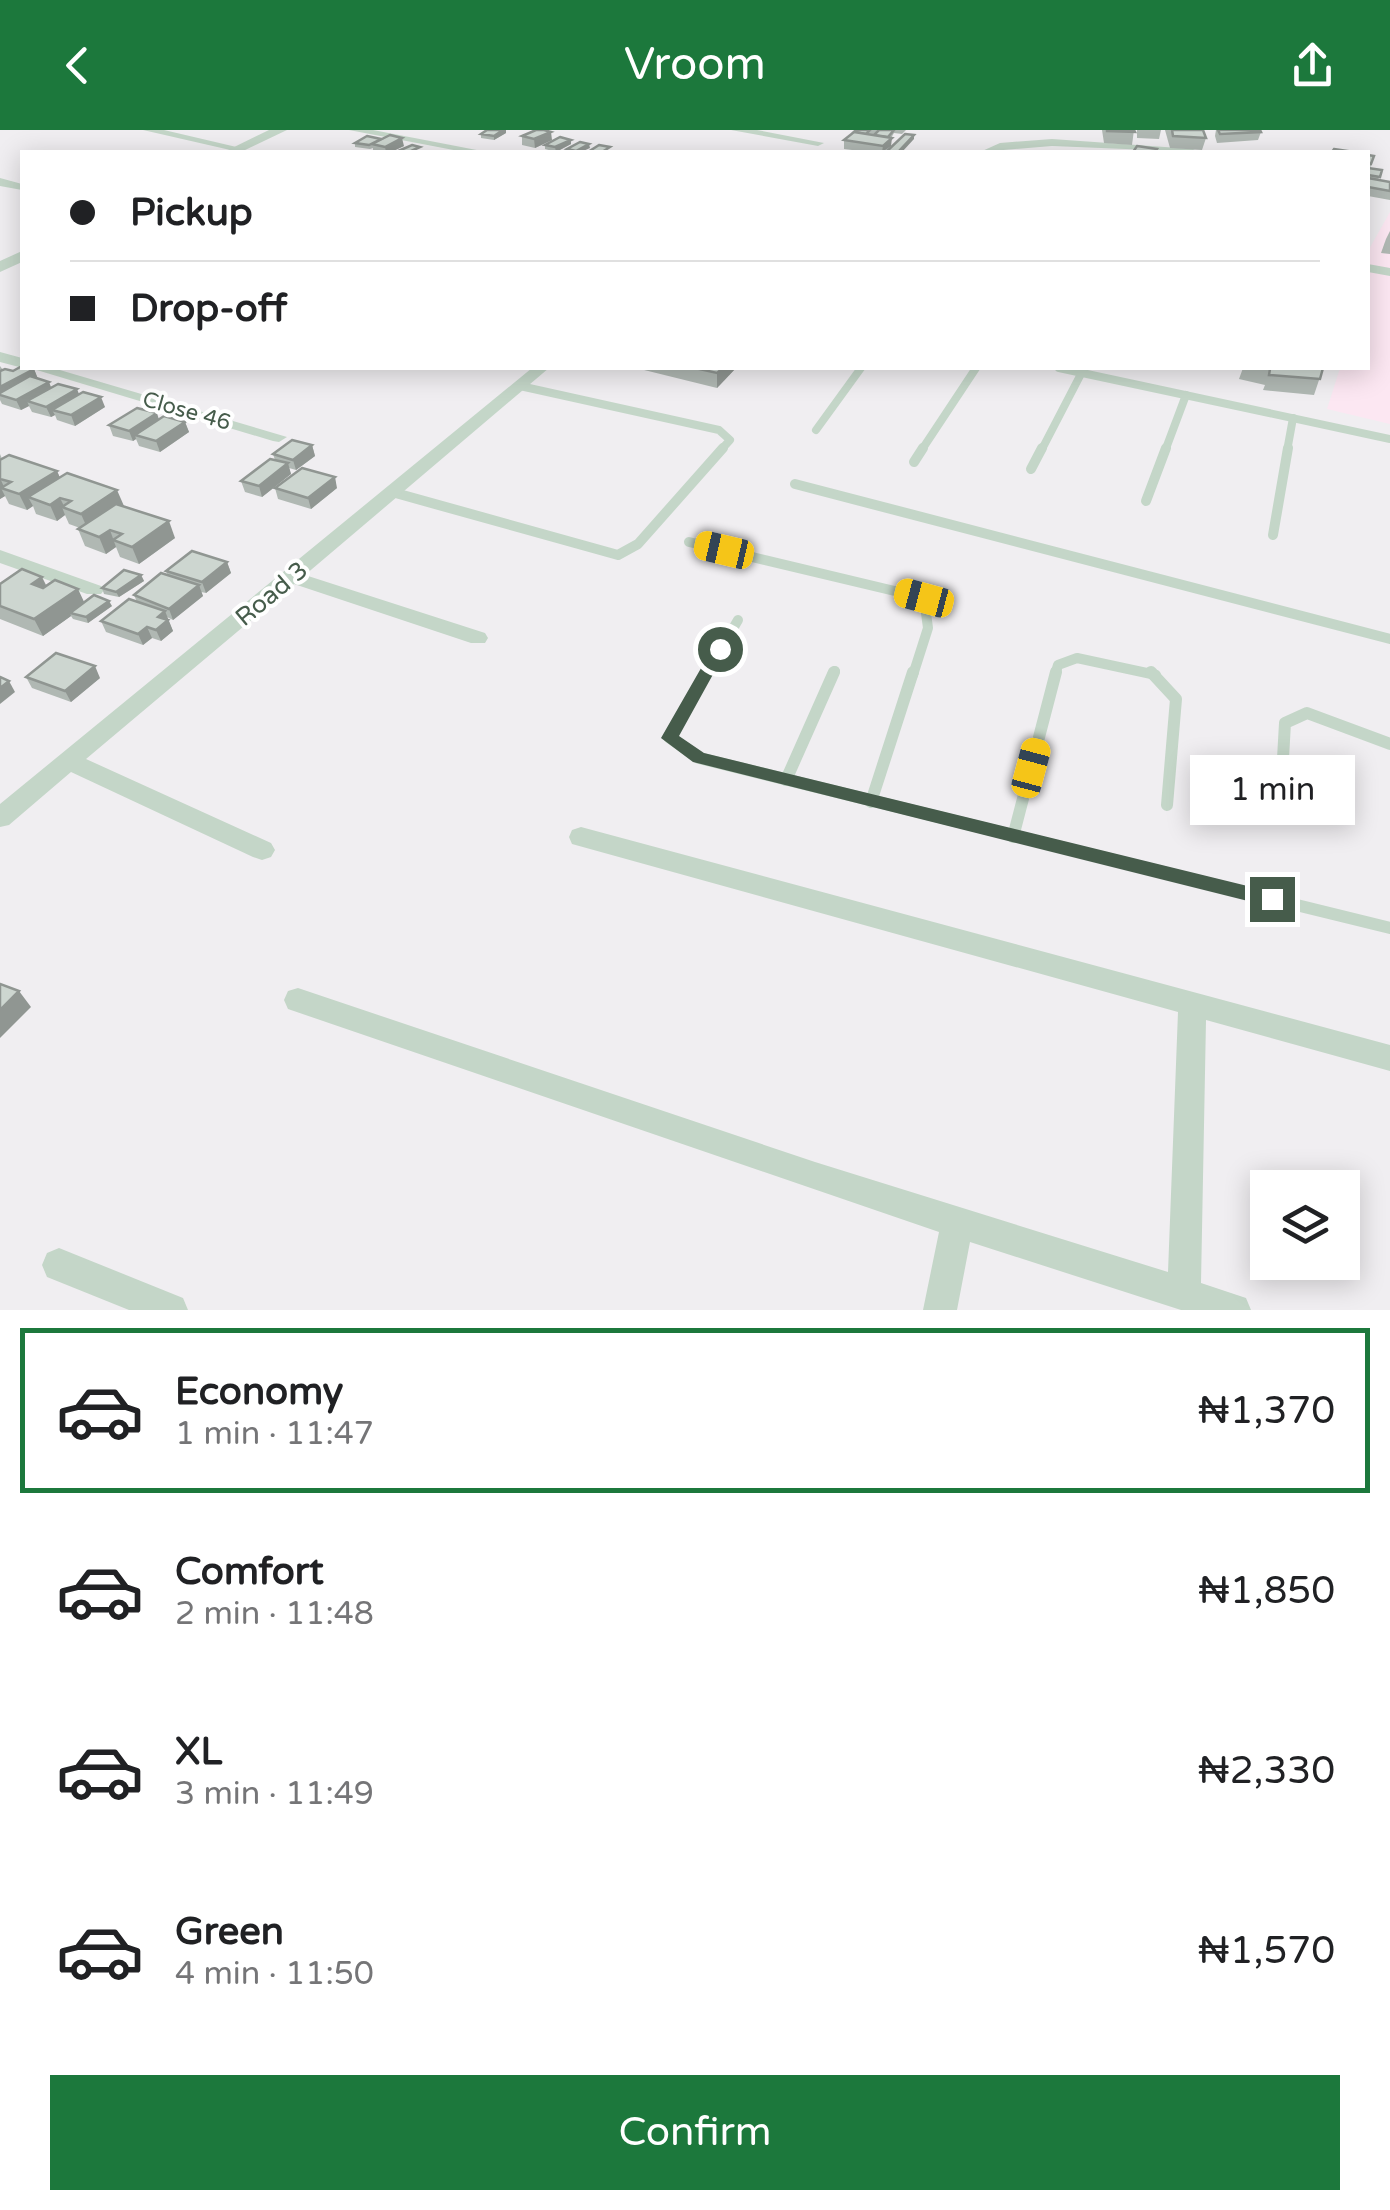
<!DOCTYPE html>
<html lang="en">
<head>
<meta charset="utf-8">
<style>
  body { margin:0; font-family:"Varela Round",sans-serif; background:#f2f2f2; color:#202124; height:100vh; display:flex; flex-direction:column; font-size:38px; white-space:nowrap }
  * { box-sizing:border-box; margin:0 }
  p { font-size:32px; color:#757577 }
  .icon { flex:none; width:55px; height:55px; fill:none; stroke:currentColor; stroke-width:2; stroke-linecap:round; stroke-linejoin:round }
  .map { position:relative; height:1180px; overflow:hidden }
  .panel { display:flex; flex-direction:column; background:#fff; flex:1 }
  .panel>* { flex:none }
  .top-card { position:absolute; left:20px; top:20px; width:1350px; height:220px; border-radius:0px; box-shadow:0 5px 25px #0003; display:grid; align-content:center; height:220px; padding:0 50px; background:#fff }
  .tools { position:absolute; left:1250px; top:1040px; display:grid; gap:20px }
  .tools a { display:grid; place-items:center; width:110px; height:110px; border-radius:0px; background:#fff; box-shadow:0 5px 25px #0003; font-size:50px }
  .end { position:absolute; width:45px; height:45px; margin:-22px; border:12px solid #465c4b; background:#fff; box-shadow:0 0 0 5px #fff }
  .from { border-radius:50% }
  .bubble { position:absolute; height:70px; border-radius:0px; background:#fff; box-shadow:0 5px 25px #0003; font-size:32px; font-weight:600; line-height:70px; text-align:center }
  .car { position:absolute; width:30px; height:60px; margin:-30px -15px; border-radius:12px; box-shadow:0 0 8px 2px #0007; background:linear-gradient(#f5c518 24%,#345 0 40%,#f5c518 0 76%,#345 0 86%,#f5c518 0) }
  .top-card b { display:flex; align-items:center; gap:35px; height:95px; font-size:38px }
  .top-card b+b { border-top:2px solid #e0e0e0 }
  .top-card i { width:25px; height:25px; background:#202124 }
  ul { padding:18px 0 0; list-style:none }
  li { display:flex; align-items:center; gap:30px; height:165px; margin:0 20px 15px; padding:0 30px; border:5px solid transparent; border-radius:0px }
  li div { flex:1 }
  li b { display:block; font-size:38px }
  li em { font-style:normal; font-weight:600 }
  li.active { border-color:#1c783c }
  li>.icon { width:90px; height:90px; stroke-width:1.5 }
  .cta { display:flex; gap:20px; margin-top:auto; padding:20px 50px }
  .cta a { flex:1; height:115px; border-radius:0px; background:#1c783c; color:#fff; font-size:40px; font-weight:600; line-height:115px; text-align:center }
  header { display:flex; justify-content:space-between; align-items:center; height:130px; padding:0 50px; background:#1c783c; color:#fff; font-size:45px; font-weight:600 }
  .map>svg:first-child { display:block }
  .commercial { fill:#fce7f2 }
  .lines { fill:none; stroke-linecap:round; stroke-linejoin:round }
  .service-far2 { stroke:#c4d6c8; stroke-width:8 }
  .service-far1 { stroke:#c4d6c8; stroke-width:10 }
  .service { stroke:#c4d6c8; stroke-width:12 }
  .minor { fill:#c4d6c8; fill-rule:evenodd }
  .tertiary { fill:#c4d6c8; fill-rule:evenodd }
  .wall { fill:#b0b8b3 }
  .shaded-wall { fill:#909692 }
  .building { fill:#cdd6d0; stroke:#909692; stroke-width:2.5 }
  .route { fill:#465c4b }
  .labels { text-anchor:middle; stroke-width:8; stroke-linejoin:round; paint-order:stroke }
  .far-street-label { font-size:22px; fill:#465c4b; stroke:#fff }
  .street-label { font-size:25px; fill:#465c4b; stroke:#fff }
</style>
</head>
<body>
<header><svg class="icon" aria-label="back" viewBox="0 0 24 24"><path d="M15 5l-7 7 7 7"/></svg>Vroom<svg class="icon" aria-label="share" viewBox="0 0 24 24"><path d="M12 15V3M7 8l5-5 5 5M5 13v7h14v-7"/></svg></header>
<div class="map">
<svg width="1390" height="1180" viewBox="0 0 1390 1180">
  <rect width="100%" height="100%" fill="#f0eef1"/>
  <path class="commercial" d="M1390,82V294L1327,279L1340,238H1368V121Z"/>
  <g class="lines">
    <g class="service-far2">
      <path d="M1059,238L1390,309"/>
      <path d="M520,256L719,300L730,310L720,321"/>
      <path d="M816,300L861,238"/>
      <path d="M921,321L976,238"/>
      <path d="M1041,321L1082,242"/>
      <path d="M1165,321L1186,265"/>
      <path d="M1287,321L1293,288"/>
    </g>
    <g class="service-far1">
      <path d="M914,332L923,318"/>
      <path d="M1031,339L1042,318"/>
      <path d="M795,354L1390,509"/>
      <path d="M392,362L618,425L638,414L723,318"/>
      <path d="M1146,371L1166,318"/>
      <path d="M1273,405L1288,318"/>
      <path d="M689,412L924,468L928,498L913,545"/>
      <path d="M706,545L738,490"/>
      <path d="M833,545L835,541"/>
      <path d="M1055,545L1058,535L1077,528L1156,545"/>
    </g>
    <g class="service">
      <path d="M707,542L669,607L699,628L1390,798"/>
      <path d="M1151,542L1176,569L1167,675"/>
      <path d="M786,650L834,542"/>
      <path d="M1281,664L1285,593L1307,583L1390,614"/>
      <path d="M871,672L913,542"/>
      <path d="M1013,707L1056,542"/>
    </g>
    <g class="minor">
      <path d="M143,0H164L245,19L239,22Z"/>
      <path d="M349,0H373L487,22H464Z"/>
      <path d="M731,0H757L824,13L818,16Z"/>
      <path d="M1052,9L1193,19L1199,22L1052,16L980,22L1000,13Z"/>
      <path d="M0,48L22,54V60L0,56Z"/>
      <path d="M1368,134L1390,138V146L1368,142Z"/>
      <path d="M0,222L22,228L23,238L0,232Z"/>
      <path d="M30,238H53L287,307L279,312L273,311Z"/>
      <path d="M532,238H549L305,445L485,503L488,508L485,513H471L294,454L86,629L271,713L275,720L271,727L262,730L253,727L71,642L9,695L0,697V674Z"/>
      <path d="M0,420L101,456L104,460L101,464H87L0,433Z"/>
      <path d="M581,697L1390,915V941L1206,890L1201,1153L1246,1168L1251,1180H1181L970,1112L957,1180H923L939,1102L288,879L284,870L288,861L298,858L815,1032L1168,1142L1178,882L572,714L569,707L572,700Z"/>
      <path d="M59,1118L183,1168L188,1180H129L47,1147L42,1135L47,1123Z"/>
    </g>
    <g class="tertiary">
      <path d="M269,0H287L241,22H224Z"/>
      <path d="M22,121V132L0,142V131Z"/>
    </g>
  </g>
  <g class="wall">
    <path d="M487,0H506V3L494,10L481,8V4Z"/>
    <path d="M856,0H906L902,4L894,3L891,8V16L884,22H868L844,19V10Z"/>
    <path d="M1102,0H1134L1132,15L1104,13Z"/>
    <path d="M1137,0H1161L1159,9L1137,8Z"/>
    <path d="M1165,0H1203L1206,8L1202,20L1170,18Z"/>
    <path d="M1216,0H1260L1261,2L1258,10L1217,13L1215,6Z"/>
    <path d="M522,6L552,10L535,18L522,15Z"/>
    <path d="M571,10V14L556,22L545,19V15Z"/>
    <path d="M355,13L404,16L391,22H373V18L370,19L355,17Z"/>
    <path d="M1368,25L1374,26L1370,38L1382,40L1378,50L1390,52V70L1368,66Z"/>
    <path d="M1390,101V124L1381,123L1386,109Z"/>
    <path d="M0,236L3,240L13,241L34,239L38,249L51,258L79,264L105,277L75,296L57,290L55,285L51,287L32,282L29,276L21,280L2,274L0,270Z"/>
    <path d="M636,238H736L717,258Z"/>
    <path d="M1243,238H1323L1314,265L1263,260L1265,255L1239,249Z"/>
    <path d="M159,289L185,292L189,302L160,322L139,316L136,309L133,311L113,306L109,295Z"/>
    <path d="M312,315L315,326L296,340L289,338L291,344L262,367L245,362L241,351L275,330L273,324Z"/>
    <path d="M0,324L2,329L57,341L60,348L124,376L175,408L139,434L120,427L116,417L106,424L85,416L78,399L80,398L69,394L65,385L57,391L36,384L33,376L27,380L9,374L5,366L0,369Z"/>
    <path d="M275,358H337L311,379L278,369Z"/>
    <path d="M227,432L231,443L206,463L201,462L203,466L173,490L167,487L173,501L161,511L152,508L143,515L106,502L101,491L137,472L134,465L168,446L166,441Z"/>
    <path d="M141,445L144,451L119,467L104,464L102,458Z"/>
    <path d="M0,454L46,456L84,473L112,476L88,493L73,489L71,486L43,506L0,489Z"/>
    <path d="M26,547L100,548L71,572L32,558Z"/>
  </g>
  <g class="shaded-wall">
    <path d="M503,0H506V3L494,10V6Z"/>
    <path d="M551,2L552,10L535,18L534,9Z"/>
    <path d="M914,5V9L902,22H898Z"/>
    <path d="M402,8L404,16L391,22H386L385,17Z"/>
    <path d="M892,8L891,16L882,22L883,16Z"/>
    <path d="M571,10V14L556,22L555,17Z"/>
    <path d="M589,14L590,18L581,22H576V21Z"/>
    <path d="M723,238H736L717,258V243Z"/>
    <path d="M34,239L38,249L0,265V257Z"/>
    <path d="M49,252L53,262L27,271L29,276L21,280L16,270Z"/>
    <path d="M77,259L81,269L52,280L55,285L51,287L46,277Z"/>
    <path d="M101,267L105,277L75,296L71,285Z"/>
    <path d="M157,283L160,293L135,305L136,309L133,311L129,301Z"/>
    <path d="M185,292L189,302L160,322L156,311Z"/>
    <path d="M312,315L315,326L296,340L293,330Z"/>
    <path d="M288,333L291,344L262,367L259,356Z"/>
    <path d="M57,341L64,357L28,367L33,376L27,380L19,364Z"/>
    <path d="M335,347L337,358L311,379L308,368Z"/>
    <path d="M0,348L5,359L1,358L5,366L0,369Z"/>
    <path d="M117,360L124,376L88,400L81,384Z"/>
    <path d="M60,368L65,378L62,377L65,385L57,391L50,375Z"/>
    <path d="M169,391L175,408L139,434L132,417Z"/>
    <path d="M110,400L116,417L106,424L99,407Z"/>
    <path d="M227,432L231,443L206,463L202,452Z"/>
    <path d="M141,445L144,451L119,467L116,462Z"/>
    <path d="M42,447L50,463L32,454Z"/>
    <path d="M199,455L203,466L173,490L169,479Z"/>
    <path d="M78,459L86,476L70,483L71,486L43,506L34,489Z"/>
    <path d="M109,471L112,476L88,493L86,487Z"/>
    <path d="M165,481L173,501L161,511L156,500L158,487Z"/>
    <path d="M147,497L152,508L143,515L138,504Z"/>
    <path d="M95,536L100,548L71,572L65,561Z"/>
    <path d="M9,551L15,562L0,574V558Z"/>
    <path d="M19,861L31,877L0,908V880Z"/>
  </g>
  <g class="building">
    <path d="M487,0H503L494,6L481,4Z"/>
    <path d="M536,0H544L551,2L534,9L522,6Z"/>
    <path d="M856,0H870L866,4L854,2Z"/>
    <path d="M879,0H894L888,7L874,5Z"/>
    <path d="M1107,0H1134L1135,2L1107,1Z"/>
    <path d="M1172,0H1203L1206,8L1173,6Z"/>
    <path d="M1218,0H1260L1261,2L1220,4Z"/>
    <path d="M854,2L892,8L883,16L844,10Z"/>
    <path d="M905,4L914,5L898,22H886Z"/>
    <path d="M390,5L402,8L385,17L372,14Z"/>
    <path d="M367,6L381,9L369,15L355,13Z"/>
    <path d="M560,7L571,10L555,17L545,15Z"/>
    <path d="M580,12L589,14L576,21L567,19Z"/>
    <path d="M412,15L420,17L409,22H396Z"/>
    <path d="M599,15L610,17L602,22H588Z"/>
    <path d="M1137,16L1157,19L1155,22H1133Z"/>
    <path d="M1334,19L1354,22H1332Z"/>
    <path d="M1368,25L1374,26L1371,34L1368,33Z"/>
    <path d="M1368,38L1382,40L1380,47L1368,45Z"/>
    <path d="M1368,48L1390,52V61L1368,57Z"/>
    <path d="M22,236L34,239L0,257V241L5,239L13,241Z"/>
    <path d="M695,238H723L717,243Z"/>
    <path d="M1261,238H1323L1320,249L1269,245L1270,239Z"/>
    <path d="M30,246L49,252L16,270L0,265V263Z"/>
    <path d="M58,254L77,259L46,277L27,271Z"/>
    <path d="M83,262L101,267L71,285L52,280Z"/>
    <path d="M137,278L157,283L129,301L109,295Z"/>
    <path d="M164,286L185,292L156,311L135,305Z"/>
    <path d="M292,310L312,315L293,330L273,324Z"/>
    <path d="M9,325L57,341L19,364L1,358L11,352L0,349V330Z"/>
    <path d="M270,329L288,333L259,356L241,351Z"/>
    <path d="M302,338L335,347L308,368L275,358Z"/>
    <path d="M67,343L117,360L81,384L62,377L71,371L60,368L50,375L28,367Z"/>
    <path d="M116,374L169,391L132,417L113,410L122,404L110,400L99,407L78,399Z"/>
    <path d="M192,421L227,432L202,452L166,441Z"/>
    <path d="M22,439L42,447L32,454L43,458L55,450L78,459L34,489L0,476V454Z"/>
    <path d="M124,440L141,445L116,462L102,458Z"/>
    <path d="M161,443L199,455L169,479L134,465Z"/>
    <path d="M94,465L109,471L86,487L70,483Z"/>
    <path d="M129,469L165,481L158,487L168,490L156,500L147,497L138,504L101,491Z"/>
    <path d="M56,523L95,536L65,561L26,547Z"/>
    <path d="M0,547L9,551L0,558Z"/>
    <path d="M0,854L19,861L0,880Z"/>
  </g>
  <path class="route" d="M720,514L727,519L679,606L704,623L1272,762L1281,769L1272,777L693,632L661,608L712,519Z"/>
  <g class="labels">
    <g class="far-street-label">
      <text transform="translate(187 280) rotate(16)" y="8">Close 46</text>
    </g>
    <g class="street-label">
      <text transform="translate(271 463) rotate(-40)" y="9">Road 3</text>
    </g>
  </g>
</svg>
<div class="tools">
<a><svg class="icon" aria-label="layers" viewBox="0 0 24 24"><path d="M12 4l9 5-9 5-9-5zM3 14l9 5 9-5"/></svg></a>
</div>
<i class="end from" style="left:720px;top:519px"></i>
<i class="end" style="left:1272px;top:769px"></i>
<div class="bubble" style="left:1190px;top:625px;width:165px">1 min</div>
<i class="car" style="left:724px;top:420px;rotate:283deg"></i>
<i class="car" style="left:924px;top:468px;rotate:285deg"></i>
<i class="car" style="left:1031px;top:638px;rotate:15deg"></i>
<div class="top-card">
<b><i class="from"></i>Pickup</b>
<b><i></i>Drop-off</b>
</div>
</div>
<section class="panel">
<ul>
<li class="active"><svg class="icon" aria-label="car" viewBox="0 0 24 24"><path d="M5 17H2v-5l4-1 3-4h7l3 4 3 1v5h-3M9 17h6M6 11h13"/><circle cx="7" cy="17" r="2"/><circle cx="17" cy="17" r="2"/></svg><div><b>Economy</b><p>1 min · 11:47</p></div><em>₦1,370</em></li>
<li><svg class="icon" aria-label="car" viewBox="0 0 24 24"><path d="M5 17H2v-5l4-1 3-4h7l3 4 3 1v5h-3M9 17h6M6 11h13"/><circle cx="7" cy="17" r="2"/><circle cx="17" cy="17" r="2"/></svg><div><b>Comfort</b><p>2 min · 11:48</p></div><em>₦1,850</em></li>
<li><svg class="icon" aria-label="car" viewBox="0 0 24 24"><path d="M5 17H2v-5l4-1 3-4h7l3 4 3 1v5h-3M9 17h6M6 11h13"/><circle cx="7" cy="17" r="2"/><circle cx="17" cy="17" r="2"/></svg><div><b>XL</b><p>3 min · 11:49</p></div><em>₦2,330</em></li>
<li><svg class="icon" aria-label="car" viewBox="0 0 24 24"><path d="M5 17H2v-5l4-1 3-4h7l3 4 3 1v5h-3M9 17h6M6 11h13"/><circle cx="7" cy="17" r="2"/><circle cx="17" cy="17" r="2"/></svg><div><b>Green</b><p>4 min · 11:50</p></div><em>₦1,570</em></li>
</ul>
<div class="cta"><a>Confirm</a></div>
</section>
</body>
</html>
